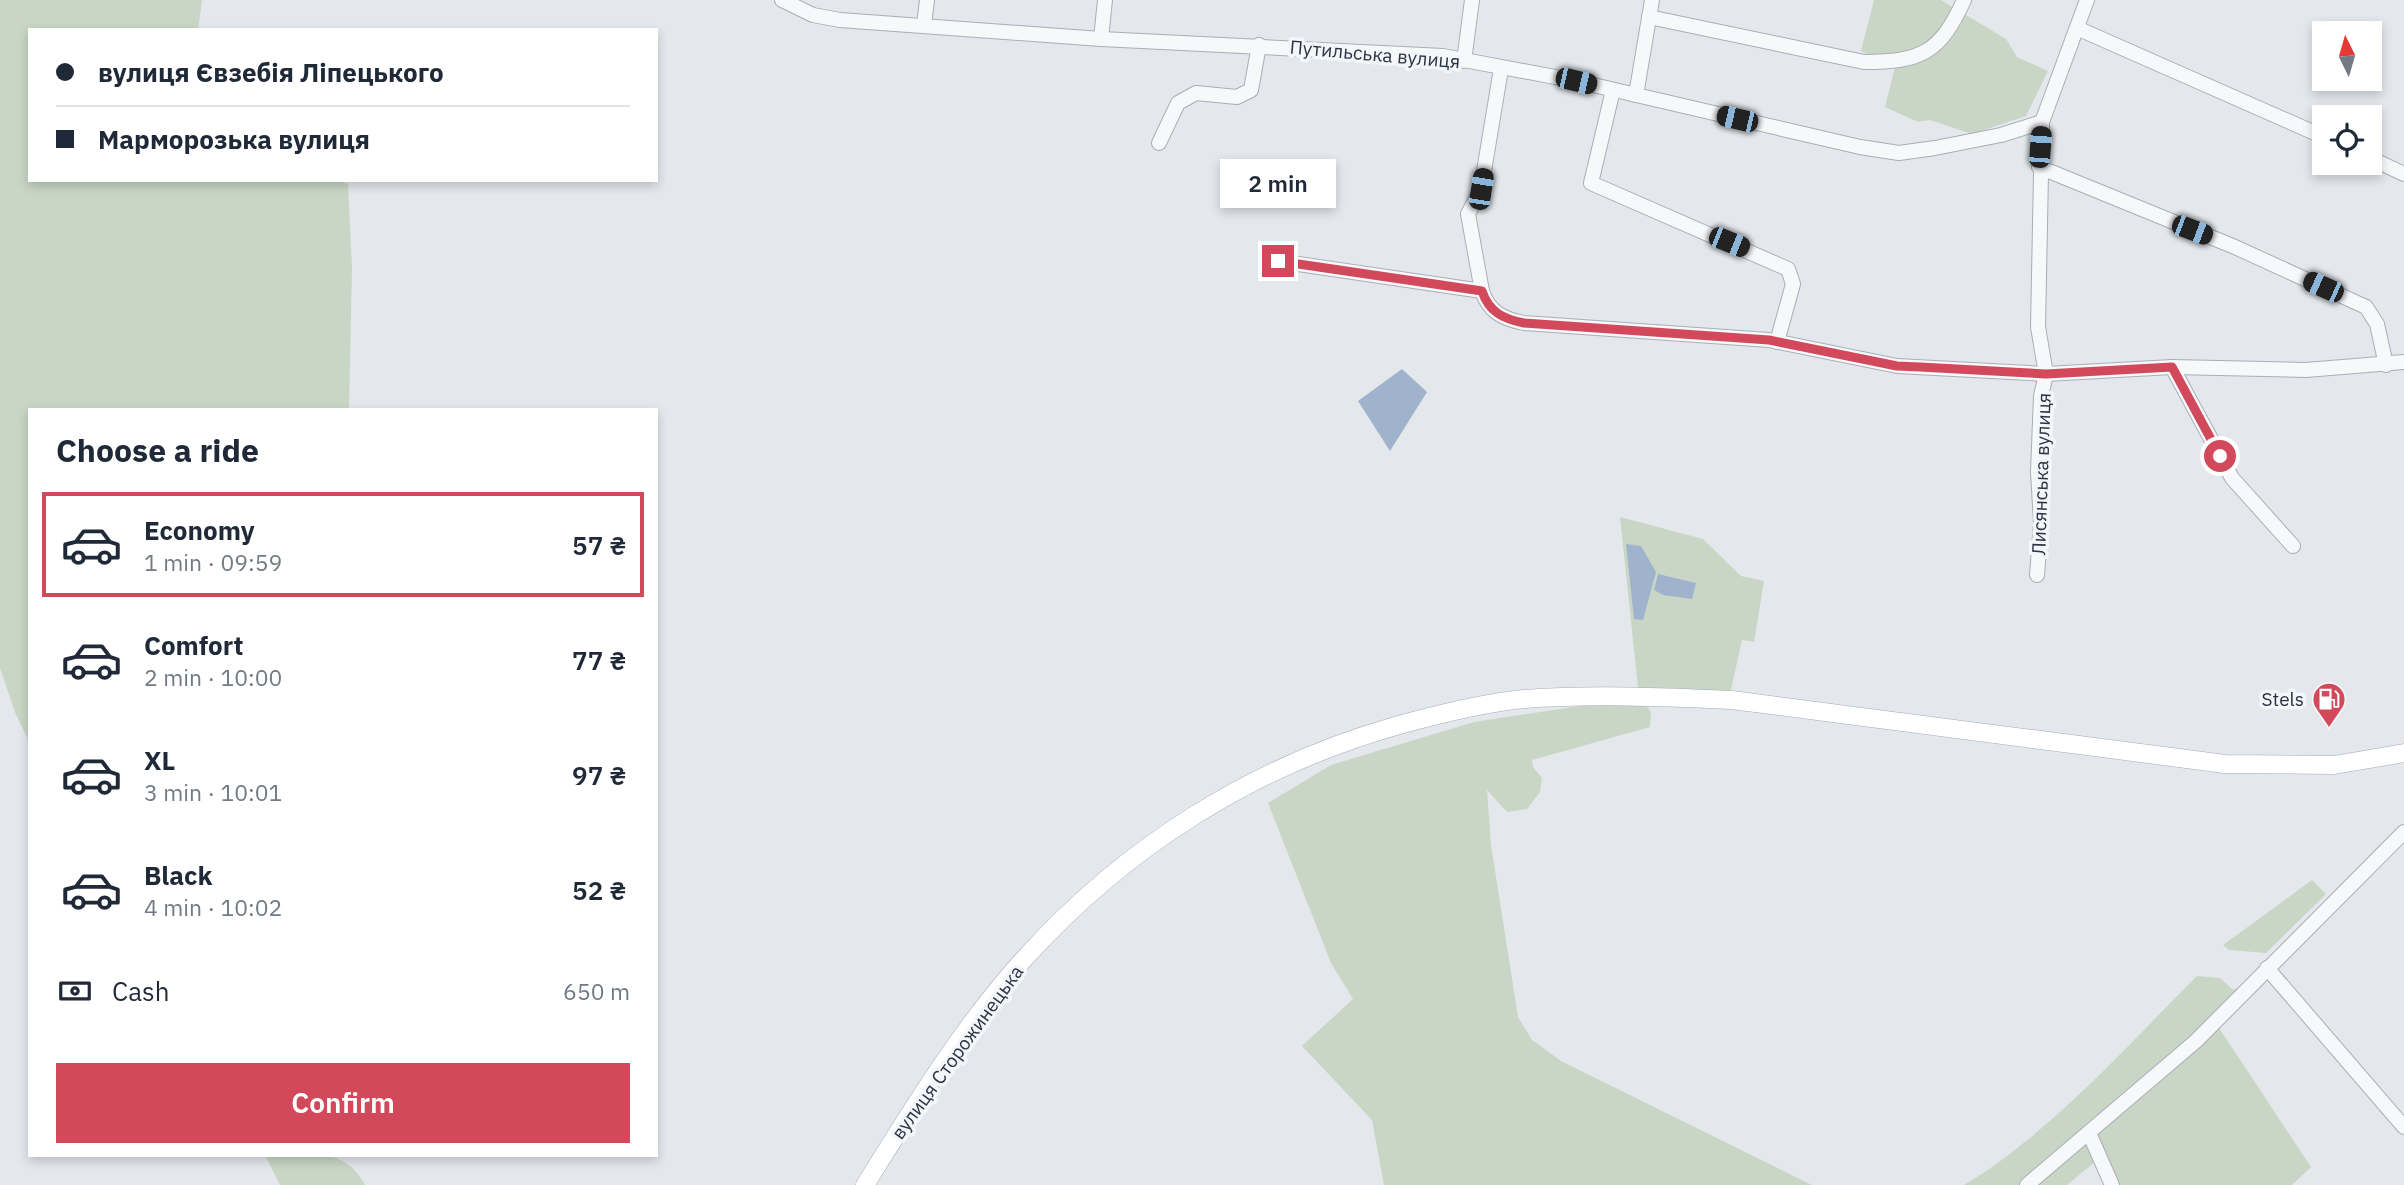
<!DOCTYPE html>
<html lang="en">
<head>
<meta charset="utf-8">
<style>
  body { margin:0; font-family:"IBM Plex Sans",sans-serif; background:#f2f2f3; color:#1f2937; height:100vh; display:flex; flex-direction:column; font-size:26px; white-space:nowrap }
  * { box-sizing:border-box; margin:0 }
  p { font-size:23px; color:#747a83 }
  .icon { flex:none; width:38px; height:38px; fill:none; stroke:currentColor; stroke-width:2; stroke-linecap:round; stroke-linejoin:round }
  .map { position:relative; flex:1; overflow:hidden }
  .drawer { position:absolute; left:28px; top:408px; width:630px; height:749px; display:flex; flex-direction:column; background:#fff; border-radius:0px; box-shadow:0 4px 10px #0003 }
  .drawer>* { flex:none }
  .guide { position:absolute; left:28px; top:28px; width:630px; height:154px; border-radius:0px; box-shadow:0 4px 10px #0003; display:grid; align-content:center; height:154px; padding:0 28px; background:#fff }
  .needle { width:46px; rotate:355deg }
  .buttons { position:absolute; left:2312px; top:21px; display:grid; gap:14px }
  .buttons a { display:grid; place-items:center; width:70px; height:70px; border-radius:0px; background:#fff; box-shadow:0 4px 10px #0003; font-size:35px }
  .end { position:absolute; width:32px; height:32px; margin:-16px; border:9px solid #d1495b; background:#fff; box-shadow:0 0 0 4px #fff }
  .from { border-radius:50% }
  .bubble { position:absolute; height:49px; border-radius:0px; background:#fff; box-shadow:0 4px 10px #0003; font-size:23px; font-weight:600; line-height:49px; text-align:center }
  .car { position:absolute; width:21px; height:42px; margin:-21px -10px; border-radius:9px; box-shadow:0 0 5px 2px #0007; background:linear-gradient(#222 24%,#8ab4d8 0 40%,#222 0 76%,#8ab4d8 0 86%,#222 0) }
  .guide b { display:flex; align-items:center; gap:24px; height:66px; font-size:26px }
  .guide b+b { border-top:2px solid #e0e1e3 }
  .guide i { width:18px; height:18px; background:#1f2937 }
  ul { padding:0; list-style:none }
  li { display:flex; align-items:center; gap:21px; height:105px; margin:0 14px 10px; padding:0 14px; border:4px solid transparent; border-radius:0px }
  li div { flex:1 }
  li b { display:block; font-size:26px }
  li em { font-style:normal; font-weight:600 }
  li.current { border-color:#d1495b }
  li>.icon { width:63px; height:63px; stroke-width:1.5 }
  h2 { padding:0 28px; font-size:32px; line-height:84px }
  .pay { display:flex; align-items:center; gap:18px; height:77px; padding:0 28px; font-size:26px }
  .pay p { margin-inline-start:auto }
  .action { display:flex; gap:14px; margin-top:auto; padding:14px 28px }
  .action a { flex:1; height:80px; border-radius:0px; background:#d1495b; color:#fff; font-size:28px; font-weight:600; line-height:80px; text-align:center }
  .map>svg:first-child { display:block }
  .green { fill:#c9d6c5 }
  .water { fill:#9fb4cc }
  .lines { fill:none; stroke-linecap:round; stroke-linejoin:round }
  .minor-casing { stroke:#a9aeb7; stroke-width:16 }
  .major-casing { stroke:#a3abb8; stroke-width:19 }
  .minor { stroke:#f7f8fa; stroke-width:14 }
  .major { stroke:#fff; stroke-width:18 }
  .route { stroke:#d1495b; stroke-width:9 }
  .labels { text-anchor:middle; stroke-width:7; stroke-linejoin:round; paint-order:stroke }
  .street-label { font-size:19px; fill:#2b3445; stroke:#f4f6f9 }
  .poi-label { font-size:19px; fill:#2b3445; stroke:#f4f6f9; text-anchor:end }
</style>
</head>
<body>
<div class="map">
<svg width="2404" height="1185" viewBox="0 0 2404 1185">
  <rect width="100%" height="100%" fill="#e4e7ec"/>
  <g class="green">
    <path d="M0,0H202L198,30H30V180H336L348,184L352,268L349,409L30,410V743L16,715L0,668Z"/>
    <path d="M1874,0H1941L2006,39L2017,57L2048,71L2026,116L1972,134L1930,120L1918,122L1885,107L1895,67L1861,51Z"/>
    <path d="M1620,517L1703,539L1741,576L1764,581L1754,642L1742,640L1729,699L1640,698L1651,712L1650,727L1532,760L1533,767L1542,778L1540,792L1527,809L1507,812L1487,790L1491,845L1518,1017L1532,1040L1561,1061L1812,1185H1384L1372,1120L1302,1046L1353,999L1331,963L1268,803L1331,765L1474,722L1639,697Z"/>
    <path d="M2312,880L2326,894L2266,953L2229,950L2223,945Z"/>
    <path d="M2197,976L2220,978L2233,990L2264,977L2219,1028L2311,1167L2292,1185H2109L2095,1162L2067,1185H1964C2047,1136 2128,1045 2197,976Z"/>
    <path d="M265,1155C305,1155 344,1144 365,1185H280Z"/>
  </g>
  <g class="water">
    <path d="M1402,369L1427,392L1390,451L1358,401Z"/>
    <path d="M1626,544L1641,546L1656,572L1643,620L1634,619Z"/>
    <path d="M1658,574L1696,583L1692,599L1663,595L1654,590Z"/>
  </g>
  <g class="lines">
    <defs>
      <g id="minor">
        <path d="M782,0L813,15L840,20L1101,39L1443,56L1576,81L1860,147L1899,153L1935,148L2001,135L2042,122L2038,327L2046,374L2041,396L2038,472L2041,523L2037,575"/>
        <path d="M1649,17L1864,62C1921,62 1940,53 1964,0"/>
        <path d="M924,25L927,0"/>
        <path d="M2079,29L2324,137"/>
        <path d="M1101,39L1105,0"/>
        <path d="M1464,61L1472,0"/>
        <path d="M1613,90L1591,183L1788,269L1793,284L1777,342"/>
        <path d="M1636,95L1652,0"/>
        <path d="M2042,122L2087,0"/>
        <path d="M1159,143L1178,103L1196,93L1237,97L1251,90L1259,45"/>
        <path d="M2370,158L2404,174"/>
        <path d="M2039,167L2235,247L2366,307L2377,324L2386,365"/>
        <path d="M1278,261L1482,291C1489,312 1503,319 1524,323L1769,340L1897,366L2046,374L2172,367L2306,370L2404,362"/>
        <path d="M1482,291L1468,214L1481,189L1501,69"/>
        <path d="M2172,367L2232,478L2293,546"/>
        <path d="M2267,968L2404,1127"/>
        <path d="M2089,1133L2112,1185"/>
        <path d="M2027,1185L2196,1041L2404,832"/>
      </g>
      <path id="major" d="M865,1185C913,1108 963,1026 1024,959C1126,846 1253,766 1399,725C1439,714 1482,703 1524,699C1593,694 1662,697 1732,700L2225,764L2334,765L2404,753"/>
    </defs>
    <use href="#minor" class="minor-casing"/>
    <use href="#major" class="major-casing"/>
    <use href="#minor" class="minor"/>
    <use href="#major" class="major"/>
  </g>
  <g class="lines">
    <path class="route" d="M1278,261L1482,291C1489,312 1503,319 1524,323L1769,340L1897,366L1920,367L2046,374L2172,367L2220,456"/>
  </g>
  <defs>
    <symbol id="fuel-pin" viewBox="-11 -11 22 30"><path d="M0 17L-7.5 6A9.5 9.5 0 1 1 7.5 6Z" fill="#d1495b" stroke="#f4f6f9"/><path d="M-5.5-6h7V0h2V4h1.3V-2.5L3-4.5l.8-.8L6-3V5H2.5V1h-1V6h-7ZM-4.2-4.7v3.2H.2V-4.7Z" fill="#fff"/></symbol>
  </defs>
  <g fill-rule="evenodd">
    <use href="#fuel-pin" x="2310" y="680" width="38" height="52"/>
  </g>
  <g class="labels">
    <g class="street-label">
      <text transform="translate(1375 54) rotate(5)" y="7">Путильська вулиця</text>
      <text transform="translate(2041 474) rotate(-88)" y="7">Лисянська вулиця</text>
      <text transform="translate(957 1052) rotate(-54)" y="7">вулиця Сторожинецька</text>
    </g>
    <g class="poi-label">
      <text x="2304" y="706">Stels</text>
    </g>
  </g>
</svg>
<div class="buttons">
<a><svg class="needle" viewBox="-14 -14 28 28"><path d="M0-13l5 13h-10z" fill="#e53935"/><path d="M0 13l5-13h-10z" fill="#747a83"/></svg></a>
<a><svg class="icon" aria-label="locate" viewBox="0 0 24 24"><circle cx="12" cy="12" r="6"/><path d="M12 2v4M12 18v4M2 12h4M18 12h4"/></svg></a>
</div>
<i class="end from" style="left:2220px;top:456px"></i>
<i class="end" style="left:1278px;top:261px"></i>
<div class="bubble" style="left:1220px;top:159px;width:116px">2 min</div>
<i class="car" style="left:1576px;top:81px;rotate:103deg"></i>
<i class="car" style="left:1737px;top:119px;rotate:283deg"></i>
<i class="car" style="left:2040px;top:147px;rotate:4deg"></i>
<i class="car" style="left:1481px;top:189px;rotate:9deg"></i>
<i class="car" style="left:2192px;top:230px;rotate:111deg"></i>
<i class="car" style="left:1729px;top:242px;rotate:112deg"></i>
<i class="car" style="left:2323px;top:287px;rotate:294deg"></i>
<div class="guide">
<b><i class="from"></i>вулиця Євзебія Ліпецького</b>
<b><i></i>Марморозька вулиця</b>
</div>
<section class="drawer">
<h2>Choose a ride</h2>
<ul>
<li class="current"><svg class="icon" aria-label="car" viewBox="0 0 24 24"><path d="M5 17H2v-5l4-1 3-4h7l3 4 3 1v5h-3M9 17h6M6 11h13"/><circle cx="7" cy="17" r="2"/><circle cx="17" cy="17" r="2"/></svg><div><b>Economy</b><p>1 min · 09:59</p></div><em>57 ₴</em></li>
<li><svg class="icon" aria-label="car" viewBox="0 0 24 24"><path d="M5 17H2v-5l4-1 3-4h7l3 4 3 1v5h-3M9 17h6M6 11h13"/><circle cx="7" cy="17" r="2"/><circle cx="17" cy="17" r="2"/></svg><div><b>Comfort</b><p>2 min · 10:00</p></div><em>77 ₴</em></li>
<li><svg class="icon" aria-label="car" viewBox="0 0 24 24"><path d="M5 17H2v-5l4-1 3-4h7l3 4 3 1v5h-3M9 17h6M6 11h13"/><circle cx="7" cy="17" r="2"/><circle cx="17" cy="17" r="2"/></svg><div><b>XL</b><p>3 min · 10:01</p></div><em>97 ₴</em></li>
<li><svg class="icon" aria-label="car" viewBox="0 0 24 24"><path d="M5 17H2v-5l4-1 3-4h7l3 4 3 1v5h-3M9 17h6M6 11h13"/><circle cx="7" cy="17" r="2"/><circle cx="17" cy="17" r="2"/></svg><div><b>Black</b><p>4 min · 10:02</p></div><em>52 ₴</em></li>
</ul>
<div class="pay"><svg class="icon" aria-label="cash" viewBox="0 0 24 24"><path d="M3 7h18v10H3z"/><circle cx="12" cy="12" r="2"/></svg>Cash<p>650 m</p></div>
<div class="action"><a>Confirm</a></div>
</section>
</div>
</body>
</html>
